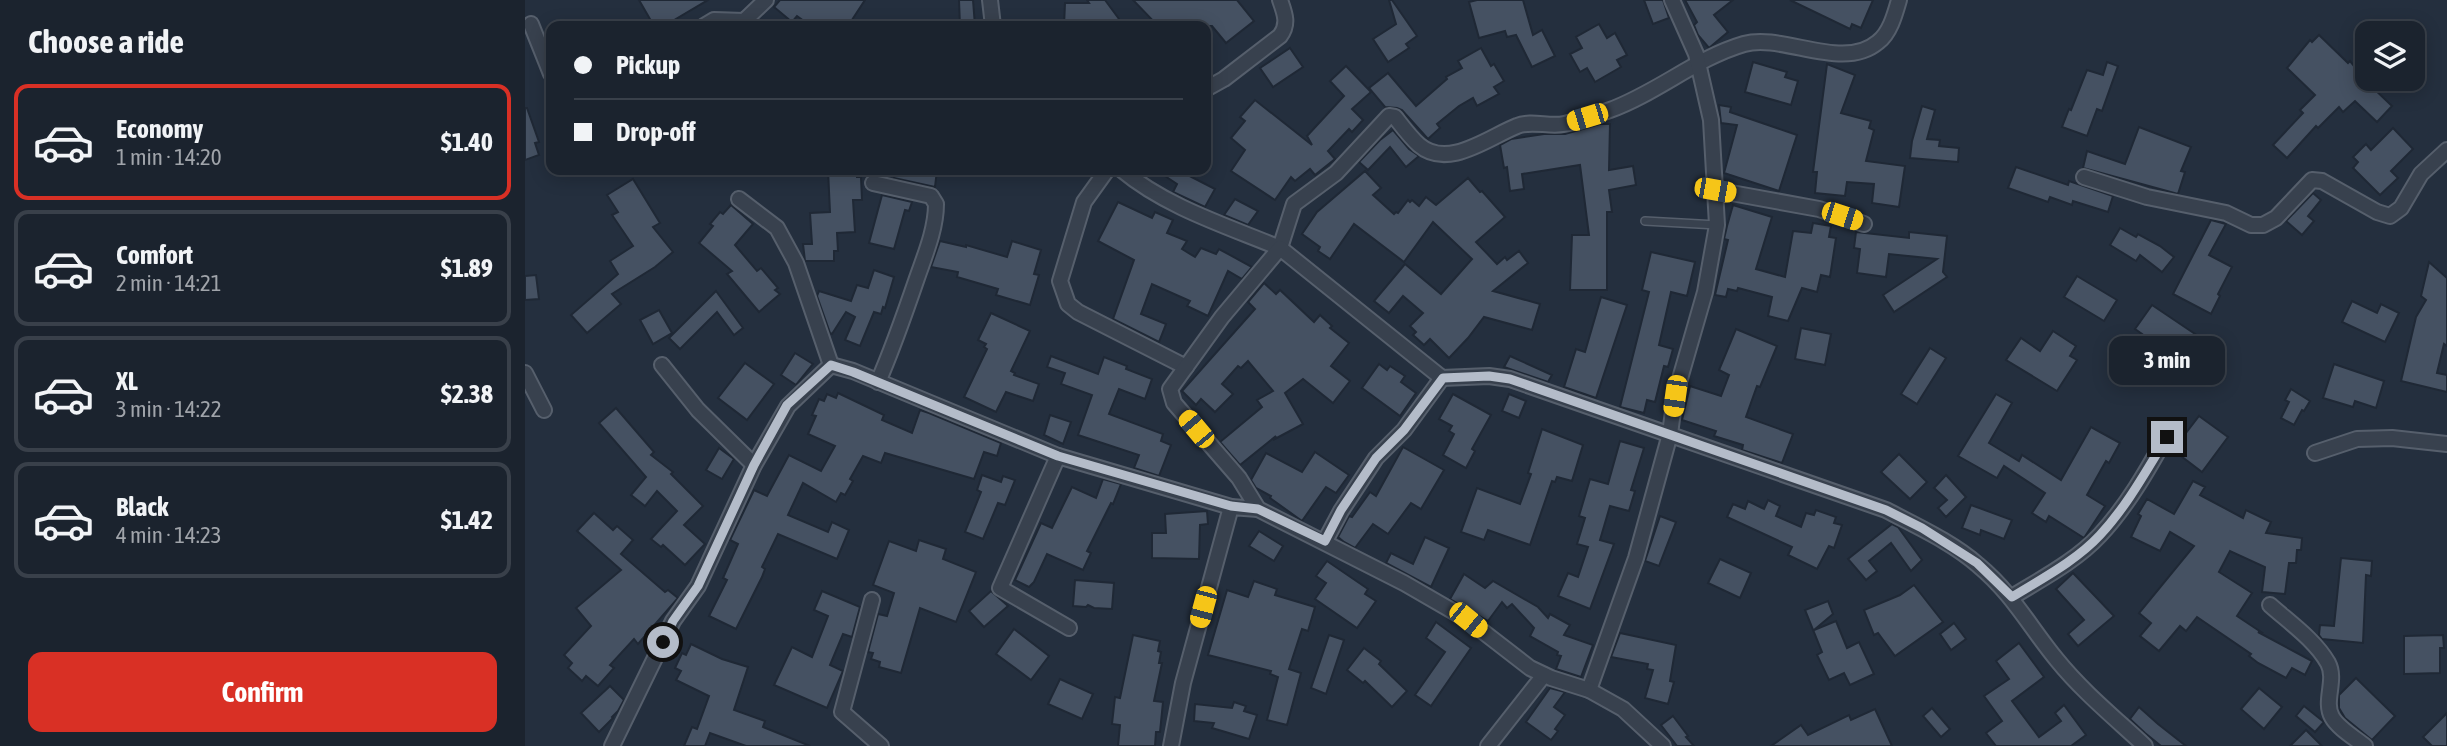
<!DOCTYPE html>
<html lang="en">
<head>
<meta charset="utf-8">
<style>
  body { margin:0; font-family:"Asap Condensed",sans-serif; background:#282f3a; color:#f1f3f6; height:100vh; display:flex; flex-direction:column; font-size:26px; white-space:nowrap }
  * { box-sizing:border-box; margin:0 }
  p { font-size:23px; color:#a0a4aa }
  .icon { flex:none; width:38px; height:38px; fill:none; stroke:currentColor; stroke-width:2; stroke-linecap:round; stroke-linejoin:round }
  .map { position:relative; flex:1; overflow:hidden }
  .drawer { display:flex; flex-direction:column; background:#1b232e; width:525px }
  .drawer>* { flex:none }
  .banner { position:absolute; left:21px; top:21px; width:665px; height:154px; border-radius:14px; box-shadow:0 4px 18px #0003,0 0 0 2px #39404a; display:grid; align-content:center; height:154px; padding:0 28px; background:#1b232e }
  .tools { position:absolute; left:1830px; top:21px; display:grid; gap:14px }
  .tools a { display:grid; place-items:center; width:70px; height:70px; border-radius:14px; background:#1b232e; box-shadow:0 4px 18px #0003,0 0 0 2px #39404a; font-size:35px }
  .end { position:absolute; width:32px; height:32px; margin:-16px; border:9px solid #b4bcc9; background:#111; box-shadow:0 0 0 4px #111 }
  .from { border-radius:50% }
  .bubble { position:absolute; height:49px; border-radius:14px; background:#1b232e; box-shadow:0 4px 18px #0003,0 0 0 2px #39404a; font-size:23px; font-weight:700; line-height:49px; text-align:center }
  .car { position:absolute; width:21px; height:42px; margin:-21px -10px; border-radius:9px; box-shadow:0 0 5px 2px #0007; background:linear-gradient(#f5c518 24%,#345 0 40%,#f5c518 0 76%,#345 0 86%,#f5c518 0) }
  .banner b { display:flex; align-items:center; gap:24px; height:66px; font-size:26px }
  .banner b+b { border-top:2px solid #39404a }
  .banner i { width:18px; height:18px; background:#f1f3f6 }
  ul { padding:0; list-style:none }
  li { display:flex; align-items:center; gap:21px; height:116px; margin:0 14px 10px; padding:0 14px; border:4px solid #39404a; border-radius:14px }
  li div { flex:1 }
  li b { display:block; font-size:26px }
  li em { font-style:normal; font-weight:700 }
  li.on { border-color:#d93025 }
  li>.icon { width:63px; height:63px; stroke-width:1.5 }
  h2 { padding:0 28px; font-size:32px; line-height:84px }
  .button { display:flex; gap:14px; margin-top:auto; padding:14px 28px }
  .button a { flex:1; height:80px; border-radius:14px; background:#d93025; color:#fff; font-size:28px; font-weight:700; line-height:80px; text-align:center }
  main { display:flex; flex:1; min-height:0 }
  .map>svg:first-child { display:block }
  .building { fill:#455162; stroke:#1f2835; stroke-width:2 }
  .lines { fill:none; stroke-linecap:round; stroke-linejoin:round }
  .service-casing { stroke:#565f6c; stroke-width:10 }
  .minor-casing { stroke:#565f6c; stroke-width:18 }
  .service { stroke:#38414e; stroke-width:7 }
  .minor { stroke:#38414e; stroke-width:14 }
  .route { stroke:#b4bcc9; stroke-width:9 }
</style>
</head>
<body>
<main>
<section class="drawer">
<h2>Choose a ride</h2>
<ul>
<li class="on"><svg class="icon" aria-label="car" viewBox="0 0 24 24"><path d="M5 17H2v-5l4-1 3-4h7l3 4 3 1v5h-3M9 17h6M6 11h13"/><circle cx="7" cy="17" r="2"/><circle cx="17" cy="17" r="2"/></svg><div><b>Economy</b><p>1 min · 14:20</p></div><em>$1.40</em></li>
<li><svg class="icon" aria-label="car" viewBox="0 0 24 24"><path d="M5 17H2v-5l4-1 3-4h7l3 4 3 1v5h-3M9 17h6M6 11h13"/><circle cx="7" cy="17" r="2"/><circle cx="17" cy="17" r="2"/></svg><div><b>Comfort</b><p>2 min · 14:21</p></div><em>$1.89</em></li>
<li><svg class="icon" aria-label="car" viewBox="0 0 24 24"><path d="M5 17H2v-5l4-1 3-4h7l3 4 3 1v5h-3M9 17h6M6 11h13"/><circle cx="7" cy="17" r="2"/><circle cx="17" cy="17" r="2"/></svg><div><b>XL</b><p>3 min · 14:22</p></div><em>$2.38</em></li>
<li><svg class="icon" aria-label="car" viewBox="0 0 24 24"><path d="M5 17H2v-5l4-1 3-4h7l3 4 3 1v5h-3M9 17h6M6 11h13"/><circle cx="7" cy="17" r="2"/><circle cx="17" cy="17" r="2"/></svg><div><b>Black</b><p>4 min · 14:23</p></div><em>$1.42</em></li>
</ul>
<div class="button"><a>Confirm</a></div>
</section>
<div class="map">
<svg width="1922" height="746" viewBox="0 0 1922 746">
  <rect width="100%" height="100%" fill="#242f3e"/>
  <g class="building">
    <path d="M114,0H183L139,26H129Z"/>
    <path d="M255,0H340L323,26H286L272,16L267,22L249,7Z"/>
    <path d="M434,0H448L450,26H435Z"/>
    <path d="M562,0H580L594,19L585,26H539L540,3H564Z"/>
    <path d="M608,0H712L729,21L701,43L687,26H633Z"/>
    <path d="M864,0H867L892,36L881,44L884,48L863,62L848,39L871,24Z"/>
    <path d="M952,0H998L1008,35L1017,30L1030,56L1007,67L991,35L982,37L980,31L954,38L944,2Z"/>
    <path d="M1119,0H1138L1144,18L1128,24Z"/>
    <path d="M1160,0H1208L1189,15L1203,32L1184,48L1173,35L1169,25L1172,22Z"/>
    <path d="M1265,0H1348L1336,28L1327,24L1325,29Z"/>
    <path d="M1074,24L1082,38L1090,33L1102,55L1092,60L1096,67L1070,82L1062,68L1055,72L1045,54L1057,48L1051,37Z"/>
    <path d="M1794,35L1823,63L1825,61L1842,82L1867,106L1852,122L1830,101L1818,112L1814,107L1793,128L1791,126L1762,158L1748,145L1778,113L1775,110L1790,95L1762,68L1785,40L1787,42Z"/>
    <path d="M765,48L778,67L748,87L735,68Z"/>
    <path d="M956,48L966,66L969,64L979,81L969,87L974,94L952,106L948,98L934,106L912,124L915,128L903,139L877,110L872,108L860,107L844,88L863,73L891,106L922,79L921,77L937,68L933,61Z"/>
    <path d="M1228,62L1262,72L1260,77L1273,81L1266,105L1220,92Z"/>
    <path d="M1582,62L1593,66L1577,111L1572,109L1562,136L1537,127L1544,109L1546,110L1562,70L1578,75Z"/>
    <path d="M1302,64L1330,75L1316,113L1346,121L1344,128L1349,130L1341,161L1380,166L1374,207L1347,203L1349,184L1322,182L1320,196L1290,193L1292,172H1288Z"/>
    <path d="M821,66L846,92L827,109L838,120L827,132L824,129L803,151L810,159L790,175L785,169L770,181L766,177L750,200L706,171L720,150L706,138L720,121L715,117L730,100L787,145L782,136L819,96L805,81Z"/>
    <path d="M1194,105L1206,107L1205,112L1272,135L1254,191L1199,173L1212,125L1196,123Z"/>
    <path d="M1397,106L1410,110L1402,139L1415,140L1414,146L1434,148L1433,162L1385,158L1387,141Z"/>
    <path d="M0,108H2L14,142L10,143L14,155L0,160Z"/>
    <path d="M1075,124H1085L1084,170L1108,166L1111,185L1084,190L1087,212H1082V290H1045L1047,235H1064L1055,165L997,174L999,189L985,191L982,167L979,168L975,145L986,139L1019,134H1040Z"/>
    <path d="M1614,127L1666,147L1656,171L1660,172L1653,194L1558,168L1562,151L1600,164Z"/>
    <path d="M1868,128L1888,149L1866,171L1873,178L1855,195L1828,168L1833,162L1828,157L1841,144L1846,150Z"/>
    <path d="M868,130L884,149L894,156L881,167L865,147L843,170L834,162L855,140Z"/>
    <path d="M1491,167L1543,185L1544,181L1588,196L1583,212L1548,201L1547,205L1525,197L1523,202L1483,188Z"/>
    <path d="M303,170H332V177H336L337,200H328L330,232L312,233L313,251H309V261H280L278,244H287L285,213L305,212Z"/>
    <path d="M370,170H412L410,187L369,178Z"/>
    <path d="M631,170H653L690,189L680,207L648,192L652,184Z"/>
    <path d="M840,171L856,188L848,195L869,214L871,212L873,213L883,200L885,202L887,200L894,206L901,197L911,205L943,178L955,192L957,191L980,217L951,242L972,264L980,257L982,260L994,251L1003,263L968,291L1015,304L1007,330L959,317L943,338L924,358L905,339L899,345L888,335L891,332L885,326L898,313L878,296L864,313L849,301L880,264L916,294L947,259L908,222L879,262L829,224L805,259L793,251L795,247L777,234L792,212Z"/>
    <path d="M108,179L135,223L128,227L148,252L130,267L87,294L96,304L62,333L46,315L93,274L85,261L108,246L87,215L93,212L82,195Z"/>
    <path d="M1788,193L1796,200L1783,216L1789,221L1777,235L1761,221Z"/>
    <path d="M357,195L387,202L384,211L380,210L369,249L344,243Z"/>
    <path d="M710,199L733,211L723,225L699,215Z"/>
    <path d="M593,202L627,218L630,212L648,220L642,233L662,241L657,249L670,257L676,248L691,254L694,249L727,267L717,279L703,271L683,316L662,306L665,301L627,284L616,314L641,324L634,342L588,319L609,260L573,241Z"/>
    <path d="M206,205L228,224L210,245L232,271L236,268L253,288L250,290L255,294L234,312L202,274L207,271L174,243L188,226L185,224L195,212L198,214Z"/>
    <path d="M1208,205L1247,217L1231,269L1260,277L1268,231L1286,233L1288,223L1306,226L1304,237L1311,238L1305,277L1296,275L1292,292L1277,288L1263,321L1243,316L1247,297L1213,288L1212,291L1203,289L1201,297L1190,295L1203,240L1199,239L1202,226Z"/>
    <path d="M1686,220L1701,224L1684,255L1707,267L1693,294L1695,296L1686,314L1648,294Z"/>
    <path d="M1595,228L1611,237L1613,234L1635,246L1649,257L1637,272L1615,255L1611,261L1585,245Z"/>
    <path d="M1331,232L1384,238V232L1422,236L1418,272L1422,277L1369,312L1358,295L1412,259L1364,254L1361,277L1332,273L1335,249L1329,248Z"/>
    <path d="M415,241L441,247V245L482,257L487,241L516,250L509,274L514,275L505,305L471,295L473,289L432,277L433,272L406,267Z"/>
    <path d="M1126,252L1170,262L1162,296L1146,292L1134,345L1148,349L1143,367L1139,366L1130,402L1122,400L1119,413L1095,407L1124,292L1117,290Z"/>
    <path d="M1904,262L1922,278V346L1919,344L1912,373L1922,375V392L1876,381L1891,317L1901,300L1896,296Z"/>
    <path d="M349,270L369,277L360,308L358,307L356,314L349,312L335,346L320,340L330,317L321,312L307,334L305,333L292,296L294,291L326,301L332,285L343,288Z"/>
    <path d="M11,275L14,299L0,300V276Z"/>
    <path d="M1552,276L1592,300L1579,321L1539,297Z"/>
    <path d="M739,283L751,294L755,290L789,322L795,315L807,326L805,328L824,343L806,366L825,381L808,403L778,379L760,393L778,424L748,440L751,436L715,465L695,442L737,407L732,400L748,391L723,361L716,368L713,366L697,384L708,394L690,412L676,399L671,405L657,391L730,309L723,302Z"/>
    <path d="M191,291L218,328L209,335L192,312L155,349L144,338Z"/>
    <path d="M1076,297L1102,305L1071,398L1039,387L1051,349L1060,352Z"/>
    <path d="M1827,301L1852,313L1856,304L1874,313L1860,342L1817,322Z"/>
    <path d="M1627,305L1676,338L1657,365L1613,339L1617,334L1610,329Z"/>
    <path d="M134,310L147,333L128,344L115,320Z"/>
    <path d="M466,313L505,331L486,371L490,373L489,375L514,384L508,401L481,392L471,412L439,397L462,349L459,347L461,344L453,340Z"/>
    <path d="M1276,328L1306,334L1300,365L1270,359Z"/>
    <path d="M1211,329L1252,346L1235,387L1232,386L1221,417L1268,434L1257,463L1217,450L1218,445L1189,436L1191,431L1157,420L1165,386L1196,396L1204,375L1194,370Z"/>
    <path d="M1528,331L1551,346L1545,356L1552,360L1532,391L1481,360L1496,338L1515,351Z"/>
    <path d="M1405,348L1421,358L1392,404L1376,394Z"/>
    <path d="M270,353L288,364L271,385L256,375Z"/>
    <path d="M526,356L573,374L579,357L602,366L601,369L627,379L620,399L594,389L584,414L638,434L636,441L646,445L634,476L609,468L614,455L553,435L567,395L536,384L540,373L522,367Z"/>
    <path d="M985,356L1027,375L1023,382L979,367Z"/>
    <path d="M220,363L249,384L222,420L193,398Z"/>
    <path d="M854,364L862,370L865,366L880,376L876,382L891,393L875,416L837,388Z"/>
    <path d="M1809,364L1859,381L1851,408L1830,401L1828,407L1798,398Z"/>
    <path d="M1766,389L1785,401L1779,411L1777,410L1769,425L1756,418L1764,402L1760,400Z"/>
    <path d="M313,393L359,415L357,420L387,433L395,410L404,413L476,443L472,456L459,452L449,479L360,453L356,463L338,456L325,479L328,481L320,495L316,493L311,502L278,483L263,515L303,532L307,522L324,530L312,559L253,534L237,567L240,569L237,577L211,629L184,616L202,580L198,578L213,544L205,540L229,490L242,496L264,455L296,471L310,446L283,434L291,416L287,415L294,399L299,401L302,394L311,398Z"/>
    <path d="M928,394L966,415L947,449L950,451L941,468L918,455L929,434L924,431L927,426L914,419Z"/>
    <path d="M984,394L1001,401L994,418L977,411Z"/>
    <path d="M1471,394L1487,403L1464,443L1494,461L1497,455L1536,480L1566,427L1595,443L1584,463L1581,461L1562,495L1580,506L1559,538L1524,516L1521,522L1507,513L1520,493L1479,466L1472,478L1433,456Z"/>
    <path d="M91,408L129,452L126,455L148,472L146,474L178,506L159,525L180,544L160,565L138,545L136,547L126,539L152,511L132,491L120,506L106,495L121,477L74,423Z"/>
    <path d="M525,415L546,422L538,444L519,435Z"/>
    <path d="M1674,416L1703,437L1677,472L1648,450Z"/>
    <path d="M1017,429L1058,445L1047,481L1032,477L1030,482L1027,481L1005,545L963,530L959,540L936,532L952,488L995,504L1006,474L1003,473Z"/>
    <path d="M1095,441L1119,448L1106,490L1110,491L1104,511L1085,506L1075,540L1089,544L1065,609L1033,596L1043,573L1053,577L1063,547L1052,544L1060,518L1054,516L1065,479L1083,484Z"/>
    <path d="M878,447L919,470L896,509L886,503L863,534L848,524L830,548L819,542L813,537L824,516L827,517L845,492L851,496Z"/>
    <path d="M194,448L209,459L197,479L181,470Z"/>
    <path d="M790,452L824,475L811,493L801,487L777,521L745,498L746,496L731,488L726,480L741,453L777,472Z"/>
    <path d="M1374,454L1402,482L1385,499L1356,472Z"/>
    <path d="M457,475L476,482L478,476L490,480L480,505L473,503L458,539L440,532L456,492L452,490Z"/>
    <path d="M1421,475L1441,497L1421,517L1413,508L1422,500L1409,488Z"/>
    <path d="M578,479L596,484L588,504L586,503L562,551L566,553L558,570L522,554L509,582L504,587L490,580L516,523L527,528L547,487L571,498Z"/>
    <path d="M1668,481L1680,487L1675,495L1718,518L1721,510L1746,522L1741,533L1777,538L1776,550H1772L1771,563H1764L1760,594L1737,592L1740,567L1705,551L1694,572L1727,593L1712,616L1736,632H1733L1787,661L1780,675L1767,668L1761,678L1733,663L1724,656L1726,654L1672,617L1661,631L1655,626L1634,651L1615,636L1626,623L1614,613L1669,546L1645,532L1635,551L1606,537L1616,516L1613,514L1622,499L1649,514Z"/>
    <path d="M1243,500L1255,506L1251,516L1276,527L1281,513L1289,515L1291,510L1311,517L1309,523L1317,525L1309,548L1304,546L1292,569L1263,555L1267,547L1202,517L1208,504L1220,509L1223,501L1239,509Z"/>
    <path d="M1446,505L1487,520L1479,539L1456,530L1455,535L1437,528Z"/>
    <path d="M682,511L683,524L675,525L674,559L627,558V533H641L640,514Z"/>
    <path d="M69,513L88,530L92,526L108,540L96,554L140,592L143,590L153,598L113,644L109,639L85,665L89,668L73,686L61,676L57,681L43,668L47,663L39,655L66,626L51,608L96,570L52,531Z"/>
    <path d="M1135,516L1151,522L1134,566L1120,561Z"/>
    <path d="M1367,524L1373,527L1397,560L1386,571L1366,543L1344,561L1352,571L1341,580L1323,559Z"/>
    <path d="M734,531L758,546L749,561L724,546Z"/>
    <path d="M900,537L924,548L906,587L861,563L866,553L888,564Z"/>
    <path d="M394,540L421,549L418,559L451,572L431,622L395,608L376,673L354,667L355,662L346,659L348,653L343,652L353,614L362,616L369,593L348,585L364,541L391,551Z"/>
    <path d="M1816,558L1847,561L1846,576L1841,575L1838,643L1797,639L1794,635L1795,625L1809,626Z"/>
    <path d="M1195,559L1226,573L1215,598L1183,583Z"/>
    <path d="M802,561L843,589L840,594L851,601L832,628L790,599L801,583L791,576Z"/>
    <path d="M1548,573L1589,616L1553,646L1543,634L1559,620L1531,589Z"/>
    <path d="M939,574L960,588L968,581L1013,607L1023,618L1025,614L1045,625L1039,635L1068,645L1056,677L1031,669L1036,656L1032,655L1033,652L1005,636L1009,628L987,604L982,608L977,602L963,621L925,599Z"/>
    <path d="M550,580L589,583L587,609L569,608L563,605L561,607L548,606Z"/>
    <path d="M729,581L752,589L750,595L790,607L783,631L777,629L764,669L776,673L762,725L742,720L753,677L745,674L746,671L683,655L702,590L723,597Z"/>
    <path d="M1389,585L1418,622L1370,656L1353,633L1349,635L1339,610L1375,595Z"/>
    <path d="M297,591L335,607L327,637L318,634L305,665L318,671L302,708L249,685L267,647L287,657L303,616L289,610Z"/>
    <path d="M466,591L483,606L459,627L444,611Z"/>
    <path d="M1303,601L1308,614L1289,630L1311,621L1322,648L1334,642L1349,674L1325,685L1319,673L1304,680L1292,655L1297,652L1280,610Z"/>
    <path d="M911,622L946,648L906,706L890,695L920,652L901,638Z"/>
    <path d="M1429,623L1441,639L1426,650L1415,634Z"/>
    <path d="M489,629L524,656L506,680L471,654Z"/>
    <path d="M1095,633L1151,645L1145,681L1149,682L1143,704L1120,698L1128,670L1122,669L1123,664L1086,657Z"/>
    <path d="M608,635L635,641L633,651L636,652L634,663H637L629,701L638,702L635,732H631L630,746H593L595,725L587,724L590,697L595,698Z"/>
    <path d="M804,635L819,640L801,694L786,688Z"/>
    <path d="M1918,635L1919,648H1915V673L1879,674V636Z"/>
    <path d="M1494,643L1519,677L1487,701L1514,737L1536,721L1530,713L1539,705L1561,735L1546,746H1471L1461,733L1477,721L1459,696L1484,679L1471,661Z"/>
    <path d="M166,644L197,659L223,667L209,710L240,721L238,727L285,746H221L185,733L180,746H159L167,727L172,729L184,696L151,680L156,671L150,668L157,653L161,655Z"/>
    <path d="M839,648L856,661L854,664L882,691L867,707L840,681L838,683L822,670Z"/>
    <path d="M1831,678L1870,716L1847,740L1820,718L1814,708V695Z"/>
    <path d="M535,679L568,694L557,719L523,704Z"/>
    <path d="M85,686L99,700L93,711L87,717L88,718L74,732L56,713Z"/>
    <path d="M1025,688L1040,692L1029,707L1040,715L1030,729L1033,731L1026,740L1001,722Z"/>
    <path d="M1734,688L1757,707L1739,729L1716,709Z"/>
    <path d="M709,702L721,706L719,711L732,715L724,739L687,728L689,723L669,721L670,704L707,708Z"/>
    <path d="M1779,706L1799,722L1790,732L1771,716Z"/>
    <path d="M1614,707L1633,724L1661,746H1636L1620,733L1605,719Z"/>
    <path d="M1407,708L1425,729L1416,737L1398,716Z"/>
    <path d="M1350,709L1367,746H1246L1276,725L1283,735L1324,715L1326,720Z"/>
    <path d="M1922,713V746H1907L1898,737Z"/>
    <path d="M1148,716L1163,736L1161,737L1169,746H1152L1136,725Z"/>
    <path d="M1781,730L1797,746H1765Z"/>
  </g>
  <g class="lines">
    <defs>
      <path id="service" d="M1120,221L1192,225"/>
      <g id="minor">
        <path d="M465,0L468,26"/>
        <path d="M6,24L26,74"/>
        <path d="M179,26L189,20L219,21L241,0"/>
        <path d="M681,89L699,79L755,36C764,24 760,14 755,0"/>
        <path d="M582,170L559,202L535,281L543,304L553,312L661,367"/>
        <path d="M597,170C641,207 702,226 755,248L769,204L811,173L864,116L870,117C877,126 885,137 894,145C923,170 964,137 992,126C1006,120 1024,127 1039,124C1055,121 1071,115 1085,110C1132,93 1171,58 1219,44C1258,33 1318,72 1353,42C1365,33 1370,14 1374,0"/>
        <path d="M1559,177L1622,197L1701,213L1726,225H1738L1751,218L1787,180L1797,181L1852,212L1865,216L1876,208L1896,174L1922,150"/>
        <path d="M348,183L406,196L411,204C411,229 400,255 392,278C380,313 368,348 353,382"/>
        <path d="M1190,190L1294,209L1339,224"/>
        <path d="M214,199L252,228L271,263L306,365"/>
        <path d="M137,365L173,410L229,465"/>
        <path d="M0,373L19,410"/>
        <path d="M1790,453L1832,439L1867,438L1922,444"/>
        <path d="M533,456L475,588L544,628"/>
        <path d="M800,541L816,511L851,458L879,430L917,378"/>
        <path d="M1487,597C1516,579 1551,561 1575,535C1602,506 1622,471 1641,437"/>
        <path d="M347,600L317,712L356,746"/>
        <path d="M1745,605C1764,622 1790,640 1803,663C1812,680 1798,701 1807,717C1813,728 1830,738 1840,746"/>
        <path d="M1064,690L1111,558L1145,434L1150,396L1180,292L1192,225L1186,120L1171,54L1147,0"/>
        <path d="M87,746L148,621L173,586L229,465L263,406L306,365L328,371L533,456L706,507"/>
        <path d="M646,746L658,683L706,507L733,509"/>
        <path d="M963,746L1019,675"/>
        <path d="M1138,746L1098,709L1064,690L1026,678L1005,668L943,620L879,583L733,509L714,478L649,403L645,389L697,317L755,248L917,378L964,376L985,379L1361,510C1391,526 1427,542 1453,565C1488,594 1504,626 1532,660C1558,692 1590,718 1620,746"/>
      </g>
    </defs>
    <use href="#service" class="service-casing"/>
    <use href="#minor" class="minor-casing"/>
    <use href="#service" class="service"/>
    <use href="#minor" class="minor"/>
  </g>
  <g class="lines">
    <path class="route" d="M138,642L148,621L173,586L229,465L262,405L306,365L328,372L533,456L706,506L733,509L800,541L816,510L851,458L879,430L918,378L964,376L985,379L1361,510L1397,528L1452,563L1487,597C1516,579 1551,561 1575,535C1602,506 1621,471 1642,437"/>
  </g>
</svg>
<div class="tools">
<a><svg class="icon" aria-label="layers" viewBox="0 0 24 24"><path d="M12 4l9 5-9 5-9-5zM3 14l9 5 9-5"/></svg></a>
</div>
<i class="end from" style="left:138px;top:642px"></i>
<i class="end" style="left:1642px;top:437px"></i>
<div class="bubble" style="left:1584px;top:336px;width:116px">3 min</div>
<i class="car" style="left:1062px;top:117px;rotate:253deg"></i>
<i class="car" style="left:1190px;top:190px;rotate:100deg"></i>
<i class="car" style="left:1317px;top:216px;rotate:108deg"></i>
<i class="car" style="left:1150px;top:396px;rotate:188deg"></i>
<i class="car" style="left:671px;top:429px;rotate:320deg"></i>
<i class="car" style="left:678px;top:607px;rotate:195deg"></i>
<i class="car" style="left:943px;top:620px;rotate:129deg"></i>
<div class="banner">
<b><i class="from"></i>Pickup</b>
<b><i></i>Drop-off</b>
</div>
</div>
</main>
</body>
</html>
